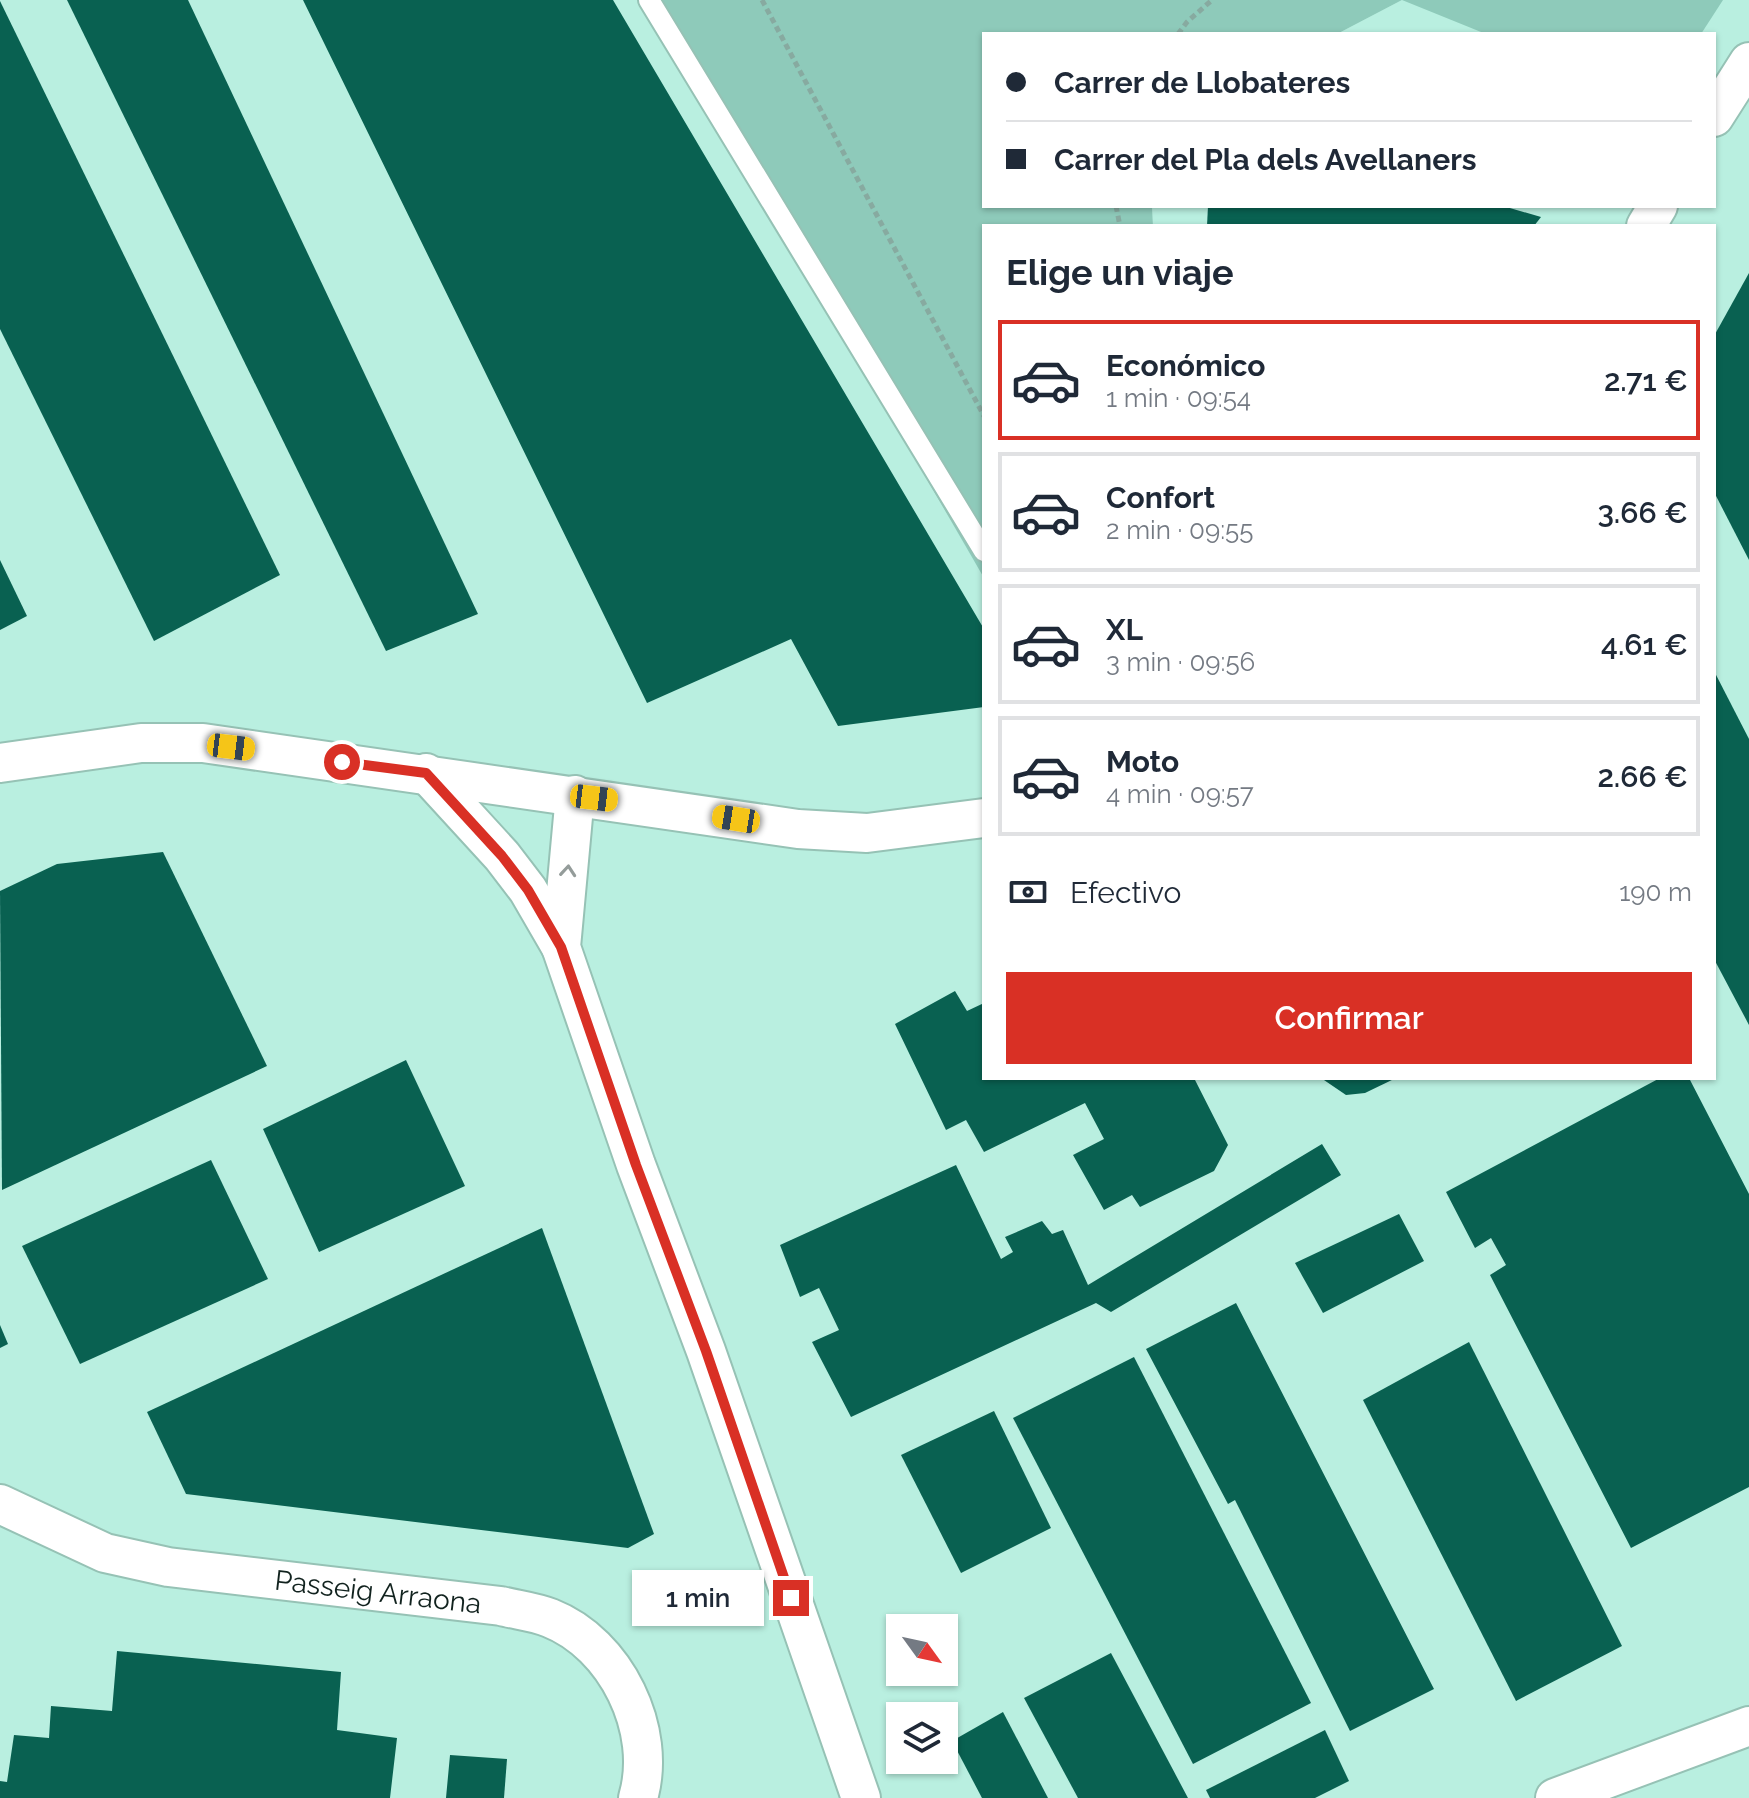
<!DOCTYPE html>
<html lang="es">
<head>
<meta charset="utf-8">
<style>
  body { margin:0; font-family:Raleway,sans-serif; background:#f6f6f7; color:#1f2937; height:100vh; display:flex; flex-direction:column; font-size:30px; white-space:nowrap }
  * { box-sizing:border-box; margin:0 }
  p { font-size:26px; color:#747a83 }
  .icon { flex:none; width:44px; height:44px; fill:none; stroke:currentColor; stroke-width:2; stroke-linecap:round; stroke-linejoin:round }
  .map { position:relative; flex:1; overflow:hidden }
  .sheet { position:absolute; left:982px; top:224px; width:734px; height:856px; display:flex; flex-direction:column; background:#fff; border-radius:0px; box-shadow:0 2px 6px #0004 }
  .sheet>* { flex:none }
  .guide { position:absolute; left:982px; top:32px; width:734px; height:176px; border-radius:0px; box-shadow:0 2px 6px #0004; display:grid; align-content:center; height:176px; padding:0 24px; background:#fff }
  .needle { width:52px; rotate:123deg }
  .controls { position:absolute; left:886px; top:1614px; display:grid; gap:16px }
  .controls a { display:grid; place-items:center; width:72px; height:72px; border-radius:0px; background:#fff; box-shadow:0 2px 6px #0004; font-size:40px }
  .end { position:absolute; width:36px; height:36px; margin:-18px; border:10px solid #d93025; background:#fff; box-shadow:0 0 0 4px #fff }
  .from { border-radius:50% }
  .bubble { position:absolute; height:56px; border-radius:0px; background:#fff; box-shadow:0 2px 6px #0004; font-size:26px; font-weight:600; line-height:56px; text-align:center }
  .car { position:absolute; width:24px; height:48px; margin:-24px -12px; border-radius:10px; box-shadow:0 0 6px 2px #0007; background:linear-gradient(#f5c518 24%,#345 0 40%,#f5c518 0 76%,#345 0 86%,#f5c518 0) }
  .guide b { display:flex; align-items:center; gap:28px; height:76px; font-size:30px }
  .guide b+b { border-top:2px solid #e0e1e3 }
  .guide i { width:20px; height:20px; background:#1f2937 }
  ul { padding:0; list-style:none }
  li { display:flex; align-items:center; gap:24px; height:120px; margin:0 16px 12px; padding:0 8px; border:4px solid #e0e1e3; border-radius:0px }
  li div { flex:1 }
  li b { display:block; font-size:30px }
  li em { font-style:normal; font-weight:600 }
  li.current { border-color:#d93025 }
  li>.icon { width:72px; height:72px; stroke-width:1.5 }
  h2 { padding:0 24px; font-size:36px; line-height:96px }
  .pay { display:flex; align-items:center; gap:20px; height:88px; padding:0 24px; font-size:30px }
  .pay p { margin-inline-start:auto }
  .action { display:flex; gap:16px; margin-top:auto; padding:16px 24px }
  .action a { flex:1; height:92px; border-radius:0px; background:#d93025; color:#fff; font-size:32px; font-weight:600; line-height:92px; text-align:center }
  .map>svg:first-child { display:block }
  .built { fill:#b9efe0; fill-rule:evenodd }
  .green { fill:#8ecaba }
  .building { fill:#096151 }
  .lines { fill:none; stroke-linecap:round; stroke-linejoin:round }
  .lane-casing { stroke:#96c2b5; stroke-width:24 }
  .street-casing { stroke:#96c2b5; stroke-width:42 }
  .path { stroke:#87aaa0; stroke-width:5; stroke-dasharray:6 4; stroke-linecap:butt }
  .lane { stroke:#fff; stroke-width:20 }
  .street { stroke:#fff; stroke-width:38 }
  .oneway { stroke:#949c9a }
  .route { stroke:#d93025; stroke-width:10 }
  .labels { text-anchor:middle; stroke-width:8; stroke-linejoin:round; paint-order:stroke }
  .street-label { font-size:28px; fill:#11221e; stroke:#fff }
</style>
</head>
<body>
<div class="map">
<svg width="1749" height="1798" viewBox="0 0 1749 1798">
  <rect width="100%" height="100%" fill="#cdfbed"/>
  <path class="built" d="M0,0H663L984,572V1078H1714V226H1153L1152,206H1714V34H1337L1402,0H1749V1798H0ZM900,1628H944V1672H900ZM900,1716H944V1760H900Z"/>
  <path class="green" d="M650,0H1723L1701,34H1486L1402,0L1337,34H984V206H1152L1153,226H984V578Z"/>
  <g class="building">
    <path d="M67,0H188L478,614L386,651Z"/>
    <path d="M303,0H613L984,629V707L838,726L791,639L647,703Z"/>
    <path d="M0,1L280,575L154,641L0,329Z"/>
    <path d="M1208,206H1503L1541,217L1534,226H1207Z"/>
    <path d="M1749,273V560L1714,492V336Z"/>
    <path d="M0,560L27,616L0,630Z"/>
    <path d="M1714,671L1749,739V1025L1714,959Z"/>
    <path d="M163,852L267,1066L2,1190L0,891L57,864Z"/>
    <path d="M955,991L967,1011L984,1003V1078H1194L1228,1145L1214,1171L1140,1207L1132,1195L1104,1210L1073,1155L1104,1139L1085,1103L984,1152L966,1120L946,1130L895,1024Z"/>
    <path d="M406,1060L465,1186L319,1252L263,1129Z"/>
    <path d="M1321,1078H1396L1365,1093L1346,1095Z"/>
    <path d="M1660,1078H1689L1749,1194V1487L1631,1548L1490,1275L1506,1265L1491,1238L1475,1248L1446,1192Z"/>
    <path d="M1322,1144L1341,1175L1111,1312L1096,1303L851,1417L812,1342L839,1330L819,1288L800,1297L780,1245L956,1165L1001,1259L1013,1252L1005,1237L1042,1221L1052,1234L1063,1230L1088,1285Z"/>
    <path d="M211,1160L268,1279L80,1364L22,1246Z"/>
    <path d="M1399,1214L1424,1261L1323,1313L1295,1263Z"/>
    <path d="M542,1228L654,1534L628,1548L186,1494L147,1412Z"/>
    <path d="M1236,1303L1434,1689L1350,1731L1235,1500L1228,1504L1146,1349Z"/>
    <path d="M0,1325L8,1344L0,1348Z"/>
    <path d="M1469,1342L1622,1646L1516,1701L1363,1400Z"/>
    <path d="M1134,1357L1311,1703L1193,1764L1013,1418Z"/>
    <path d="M994,1411L1051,1528L961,1573L901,1455Z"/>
    <path d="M117,1651L341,1672L337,1730L397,1738L390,1798H0V1781L7,1782L14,1735L49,1738L51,1706L112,1711Z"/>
    <path d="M1111,1653L1188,1798H1078L1024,1698Z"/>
    <path d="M1003,1712L1048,1798H982L952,1741Z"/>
    <path d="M1325,1730L1349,1781L1315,1798H1210L1206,1790Z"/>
    <path d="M450,1755L507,1759L504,1798H446Z"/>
  </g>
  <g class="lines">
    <defs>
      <path id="lane" d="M649,0L984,551"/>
      <g id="street">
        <path d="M1714,117L1749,62"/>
        <path d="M1646,226L1658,206"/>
        <path d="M0,763L141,743H203L798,829L867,833L984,818"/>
        <path d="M426,773L502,856L528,890L561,947"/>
        <path d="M575,795L561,947L636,1165L706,1351L861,1798"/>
        <path id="s1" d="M0,1504L105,1553L168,1567L501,1606C517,1610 535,1612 550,1618C616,1644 658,1730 638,1798"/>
        <path d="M1555,1798L1749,1726"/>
      </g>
    </defs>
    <use href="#lane" class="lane-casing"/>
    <use href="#street" class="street-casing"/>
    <g class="path">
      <path d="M762,0L984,416"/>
      <path d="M1178,34L1187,22L1212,0"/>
      <path d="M1116,206L1120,226"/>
    </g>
    <use href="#lane" class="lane"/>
    <use href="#street" class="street"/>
  </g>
  <defs><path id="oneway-chevron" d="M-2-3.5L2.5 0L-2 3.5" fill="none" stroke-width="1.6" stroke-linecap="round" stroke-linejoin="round" transform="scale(2)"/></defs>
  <use class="oneway" href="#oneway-chevron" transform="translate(568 871) rotate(-85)"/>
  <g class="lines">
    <path class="route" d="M342,762L426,773L502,856L528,890L561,947L636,1165L706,1351L791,1598"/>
  </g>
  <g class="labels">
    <g class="street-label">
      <text dy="10" stroke="none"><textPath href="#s1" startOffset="392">Passeig Arraona</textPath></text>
    </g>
  </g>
</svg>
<div class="controls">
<a><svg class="needle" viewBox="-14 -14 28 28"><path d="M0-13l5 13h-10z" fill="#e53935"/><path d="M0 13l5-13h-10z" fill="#747a83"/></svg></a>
<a><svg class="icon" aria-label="layers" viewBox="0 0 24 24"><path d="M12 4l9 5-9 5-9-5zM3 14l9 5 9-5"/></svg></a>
</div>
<i class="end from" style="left:342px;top:762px"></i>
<i class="end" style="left:791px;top:1598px"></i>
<div class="bubble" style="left:632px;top:1570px;width:132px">1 min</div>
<i class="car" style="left:231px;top:747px;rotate:97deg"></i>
<i class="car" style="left:594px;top:798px;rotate:97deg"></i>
<i class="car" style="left:736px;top:819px;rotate:279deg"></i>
<div class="guide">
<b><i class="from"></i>Carrer de Llobateres</b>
<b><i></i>Carrer del Pla dels Avellaners</b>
</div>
<section class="sheet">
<h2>Elige un viaje</h2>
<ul>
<li class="current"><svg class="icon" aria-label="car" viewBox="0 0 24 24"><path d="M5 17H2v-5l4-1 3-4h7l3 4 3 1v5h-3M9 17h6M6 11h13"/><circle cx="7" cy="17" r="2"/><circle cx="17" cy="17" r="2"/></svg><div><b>Económico</b><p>1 min · 09:54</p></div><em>2.71 €</em></li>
<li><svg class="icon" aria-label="car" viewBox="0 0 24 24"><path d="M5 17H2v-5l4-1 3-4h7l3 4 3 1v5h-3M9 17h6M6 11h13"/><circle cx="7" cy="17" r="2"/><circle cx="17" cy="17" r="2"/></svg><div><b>Confort</b><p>2 min · 09:55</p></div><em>3.66 €</em></li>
<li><svg class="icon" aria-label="car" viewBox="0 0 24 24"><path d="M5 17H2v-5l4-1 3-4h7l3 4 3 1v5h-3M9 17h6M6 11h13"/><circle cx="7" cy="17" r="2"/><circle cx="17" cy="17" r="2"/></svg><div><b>XL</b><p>3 min · 09:56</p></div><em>4.61 €</em></li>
<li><svg class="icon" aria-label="car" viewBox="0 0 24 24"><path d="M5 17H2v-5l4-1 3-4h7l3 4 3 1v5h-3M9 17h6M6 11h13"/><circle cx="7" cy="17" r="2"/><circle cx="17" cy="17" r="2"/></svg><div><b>Moto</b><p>4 min · 09:57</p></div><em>2.66 €</em></li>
</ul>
<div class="pay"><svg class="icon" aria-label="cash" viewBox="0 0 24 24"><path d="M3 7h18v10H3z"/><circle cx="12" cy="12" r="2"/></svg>Efectivo<p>190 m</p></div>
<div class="action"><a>Confirmar</a></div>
</section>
</div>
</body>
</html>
